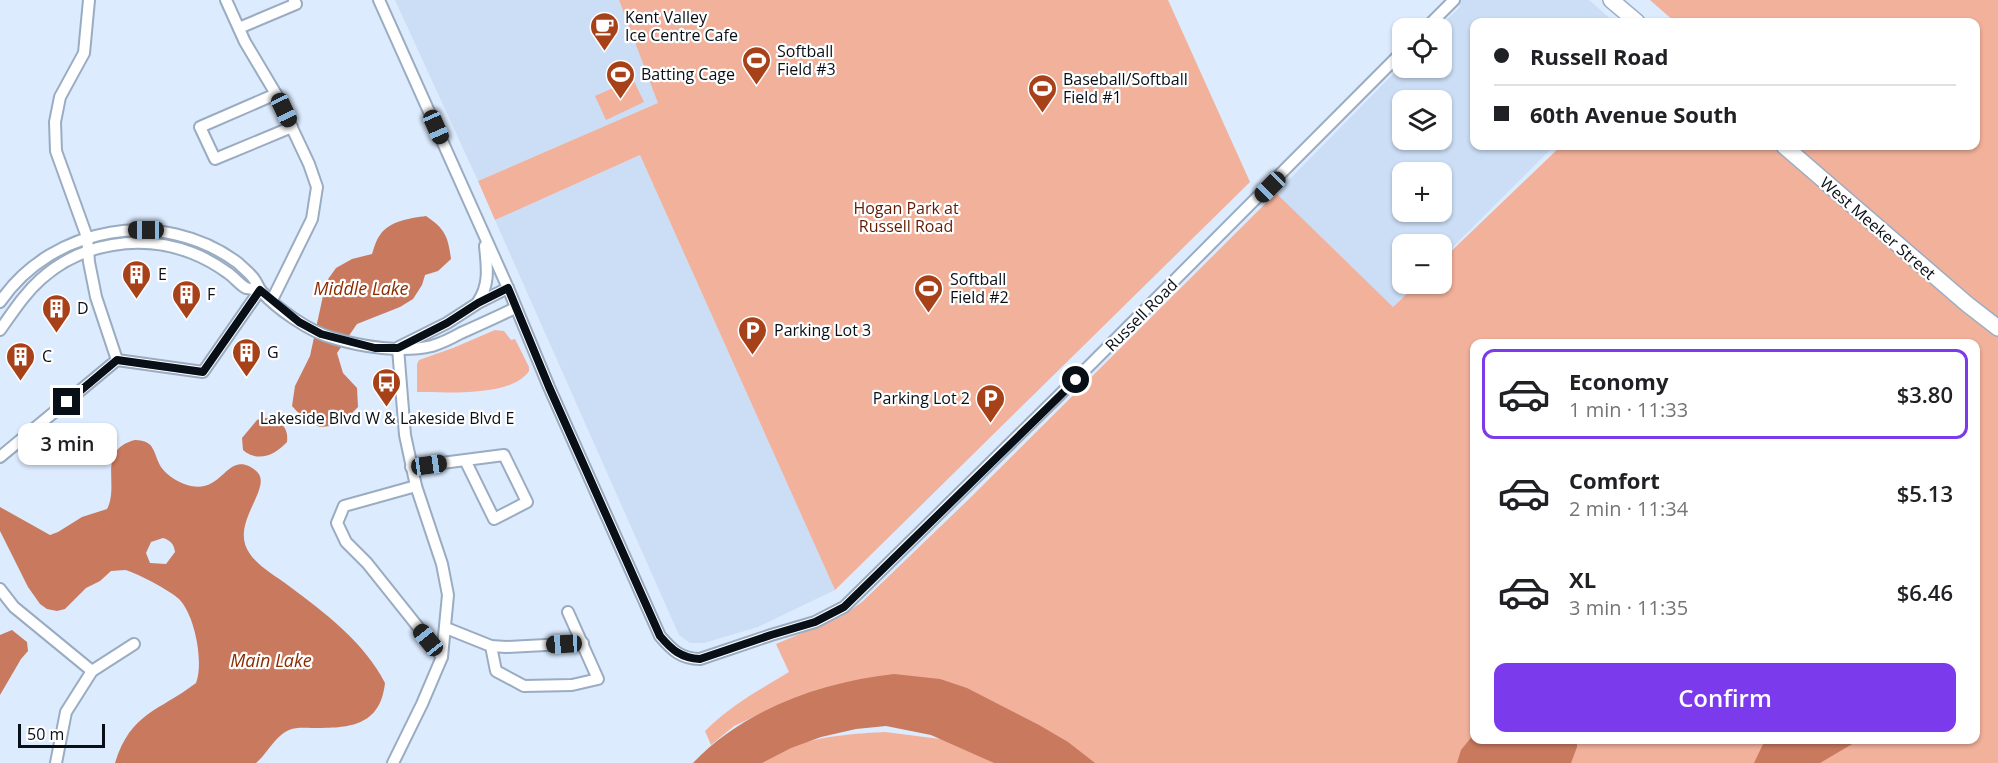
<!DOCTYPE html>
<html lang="en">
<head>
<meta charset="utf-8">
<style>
  body { margin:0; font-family:"Open Sans",sans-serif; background:#f2f2f2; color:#202124; height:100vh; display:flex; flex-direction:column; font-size:22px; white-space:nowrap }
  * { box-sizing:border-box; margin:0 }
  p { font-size:20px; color:#757577 }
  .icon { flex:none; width:33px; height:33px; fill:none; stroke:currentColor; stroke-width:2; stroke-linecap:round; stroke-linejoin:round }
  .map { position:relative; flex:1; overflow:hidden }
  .drawer { position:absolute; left:1470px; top:339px; width:510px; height:405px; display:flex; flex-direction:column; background:#fff; border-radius:12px; box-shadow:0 2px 4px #0004 }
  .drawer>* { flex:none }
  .top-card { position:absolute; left:1470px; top:18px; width:510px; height:132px; border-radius:12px; box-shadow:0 2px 4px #0004; display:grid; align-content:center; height:132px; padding:0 24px; background:#fff }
  .tools { position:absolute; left:1392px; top:18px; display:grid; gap:12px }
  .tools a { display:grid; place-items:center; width:60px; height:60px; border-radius:12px; background:#fff; box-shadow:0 2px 4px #0004; font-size:30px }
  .scale { position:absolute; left:18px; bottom:15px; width:87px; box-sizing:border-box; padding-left:6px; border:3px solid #090f17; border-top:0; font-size:16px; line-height:21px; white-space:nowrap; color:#090f17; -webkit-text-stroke:4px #fff; paint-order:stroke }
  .end { position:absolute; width:27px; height:27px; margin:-14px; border:8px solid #090f17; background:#fff; box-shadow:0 0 0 3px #fff }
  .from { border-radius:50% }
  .bubble { position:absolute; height:42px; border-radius:12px; background:#fff; box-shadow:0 2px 4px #0004; font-size:20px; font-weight:600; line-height:42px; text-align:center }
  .car { position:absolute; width:18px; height:36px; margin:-18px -9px; border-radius:8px; box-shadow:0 0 4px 2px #0007; background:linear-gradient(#222 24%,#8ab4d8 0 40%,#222 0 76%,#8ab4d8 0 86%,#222 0) }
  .top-card b { display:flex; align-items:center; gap:21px; height:57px; font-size:22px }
  .top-card b+b { border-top:2px solid #e0e0e0 }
  .top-card i { width:15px; height:15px; background:#202124 }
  ul { padding:10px 0 0; list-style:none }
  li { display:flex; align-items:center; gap:18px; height:90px; margin:0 12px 9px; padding:0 12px; border:3px solid transparent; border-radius:12px }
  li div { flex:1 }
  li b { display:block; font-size:22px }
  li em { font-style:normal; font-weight:600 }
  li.current { border-color:#7c3aed }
  li>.icon { width:54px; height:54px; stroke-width:1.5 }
  .button { display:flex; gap:12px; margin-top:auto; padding:12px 24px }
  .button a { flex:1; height:69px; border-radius:12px; background:#7c3aed; color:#fff; font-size:24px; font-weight:600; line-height:69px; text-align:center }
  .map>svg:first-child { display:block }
  .built { fill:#cbdef5; fill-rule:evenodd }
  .green { fill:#f1b19b; fill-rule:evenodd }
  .water { fill:#c8795e; fill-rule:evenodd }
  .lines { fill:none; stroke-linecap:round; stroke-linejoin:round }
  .street-casing { stroke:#9aacc2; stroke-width:14 }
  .secondary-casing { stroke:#9aacc2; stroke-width:18 }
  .street { stroke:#fff; stroke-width:10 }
  .secondary { stroke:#fff; stroke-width:15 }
  .route { stroke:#090f17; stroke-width:8 }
  .labels { text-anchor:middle; stroke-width:4.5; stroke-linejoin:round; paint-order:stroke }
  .poi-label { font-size:16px; fill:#090f17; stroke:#fff; text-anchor:start }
  .park-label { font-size:16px; fill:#621a00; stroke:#fff }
  .street-label { font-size:16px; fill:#090f17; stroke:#fff }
  .water-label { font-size:18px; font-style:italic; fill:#8b2c01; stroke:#fff }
</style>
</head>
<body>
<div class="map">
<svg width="1998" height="763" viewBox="0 0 1998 763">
  <rect width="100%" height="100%" fill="#dcebfe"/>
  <g class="built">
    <path d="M395,0H619L663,101L478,181Z"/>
    <path d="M1458,0H1589L1614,22H1474V146H1554L1442,258V244H1402V284H1416L1388,312L1276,193L1402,65V68H1442V28H1438L1460,7ZM1402,100H1442V140H1402ZM1402,172H1442V212H1402Z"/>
    <path d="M640,155L835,590L758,627L704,643H690L679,635L495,220Z"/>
  </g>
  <g class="green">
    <path d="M619,0H1168L1250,182L835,590L640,155L495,220L478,181L658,103Z"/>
    <path d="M1650,0H1998V763H1089L783,703L734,726L711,745L705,731C731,705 758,691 789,672L776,644L842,616L862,602L968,500L1276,193L1393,307L1417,284H1442V260L1561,146H1976V22H1675ZM1474,344H1976V740H1474Z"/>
    <path d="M633,79L644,102L606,120L595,96Z"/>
    <path d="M495,330L504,331L511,340L515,339L529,367V371C512,397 446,392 417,392V364L419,360L453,348Z"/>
    <path d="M885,732L948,740L994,763H759C793,738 844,734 885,732Z"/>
  </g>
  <g class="water">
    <path d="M426,216C445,229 448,236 451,259L438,271L425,275L422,285L413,299L400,307L357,324L337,353L343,373L357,388L358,407L340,425L320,427L305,420L292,406L295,386L310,356L326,282L336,268L352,259L372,254C374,248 376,240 380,235C389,221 411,218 426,216Z"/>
    <path d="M263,418C278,417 289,426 287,442C275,455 258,463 243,450L242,438L257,420Z"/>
    <path d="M135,440C156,440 153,454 161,467C167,476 181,484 191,486C224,493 227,449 255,470C277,486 227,523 250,554C259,567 276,576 289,586C324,612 365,643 385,683C380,727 349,728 312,728C304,728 297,727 289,730C275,736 267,754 256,763H115C131,712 158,712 196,683C204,663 195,615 179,599C171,591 135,572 125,570C120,570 115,571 111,571L100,581L86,588L65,609L57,611L47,609L40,604L28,587L0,531V507L50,535L58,532L82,517L107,509C120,485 96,450 135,440ZM163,538C170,540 174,544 175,552L166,564L150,563L146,553L151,542Z"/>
    <path d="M12,630L27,642L28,651L21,659L0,695V635Z"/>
    <path d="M894,674L940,679L967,688L1039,725L1068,742L1095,763H994L931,735L886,726L856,729L821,737L791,748L762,763H693C744,709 822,682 894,674Z"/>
    <path d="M1474,734V740H1577V747L1571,763H1457L1461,750Z"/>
    <path d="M1765,740H1859L1820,763H1754Z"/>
  </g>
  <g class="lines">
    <defs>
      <g id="street">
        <path d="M89,0L84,53L60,97L55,122L56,151L87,237L89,262L96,297L117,360"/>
        <path d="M226,0L245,42L276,94L309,164L317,187L312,219L272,300"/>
        <path d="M379,0L508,288L549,387L660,636C672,650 681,659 700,659L771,635L815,622L844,607L1092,363L1402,52"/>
        <path d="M239,28L296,4L294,0"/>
        <path d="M1426,28L1454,0"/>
        <path d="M276,94L200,127L215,159L292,127"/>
        <path d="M0,302C53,225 163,207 238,263C243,268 250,273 254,279C257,283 258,287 261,291C277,309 310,332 333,338C362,347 402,353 432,346C442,343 452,338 461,333C479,325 497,317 515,308"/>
        <path d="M478,302C490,284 487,267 485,246"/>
        <path d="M0,330C13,312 24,294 41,279C81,243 141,233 192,253C205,258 217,265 228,273C234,277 240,285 246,288C250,289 256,289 260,290"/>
        <path d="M399,347L447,323L478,303L508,288"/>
        <path d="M0,457L117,360L203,372L260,290"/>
        <path d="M411,467L504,455L527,502L494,519L465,460"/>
        <path d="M416,486L344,506L337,523L346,542L367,563L442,657"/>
        <path d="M0,589L14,607L92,671"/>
        <path d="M446,628L491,646L506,647L583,643"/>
        <path d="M491,646L496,671L524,686L572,685L598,679L568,612"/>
        <path d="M56,763L66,712L92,671L134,644"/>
        <path d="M393,763L422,704L442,657L448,595L442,564L416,486L405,435L398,348"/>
      </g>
      <g id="secondary">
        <path d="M1611,0L1637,22"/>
        <path d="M1784,146L1967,304L1998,328"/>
      </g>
    </defs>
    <use href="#street" class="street-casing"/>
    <use href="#secondary" class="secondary-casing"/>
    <use href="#street" class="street"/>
    <use href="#secondary" class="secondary"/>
  </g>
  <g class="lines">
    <path class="route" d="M67,402L117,360L203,372L260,290L299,322L321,334L375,348H398L447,323L478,303L508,288L549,387L660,636C672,650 681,658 700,659L771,635L815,622L844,607L1076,380"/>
  </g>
  <defs>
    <symbol id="cafe-pin" viewBox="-11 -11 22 30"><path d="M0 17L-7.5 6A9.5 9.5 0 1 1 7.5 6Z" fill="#a7411a" stroke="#fff"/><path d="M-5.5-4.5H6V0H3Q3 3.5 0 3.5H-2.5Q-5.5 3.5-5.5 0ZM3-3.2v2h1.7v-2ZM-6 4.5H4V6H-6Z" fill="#fff"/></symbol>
    <symbol id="stadium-pin" viewBox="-11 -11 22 30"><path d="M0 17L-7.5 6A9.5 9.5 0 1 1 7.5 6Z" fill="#a7411a" stroke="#fff"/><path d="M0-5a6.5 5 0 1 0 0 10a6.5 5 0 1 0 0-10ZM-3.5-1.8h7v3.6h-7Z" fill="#fff"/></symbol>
    <symbol id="building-pin" viewBox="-11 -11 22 30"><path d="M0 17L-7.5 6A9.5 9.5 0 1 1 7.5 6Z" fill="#a7411a" stroke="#fff"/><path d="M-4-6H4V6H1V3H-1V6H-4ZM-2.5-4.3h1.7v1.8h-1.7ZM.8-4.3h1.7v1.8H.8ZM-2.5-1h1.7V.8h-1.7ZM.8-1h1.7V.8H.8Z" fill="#fff"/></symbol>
    <symbol id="parking-pin" viewBox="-11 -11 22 30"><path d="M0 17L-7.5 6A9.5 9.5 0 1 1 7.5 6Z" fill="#a7411a" stroke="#fff"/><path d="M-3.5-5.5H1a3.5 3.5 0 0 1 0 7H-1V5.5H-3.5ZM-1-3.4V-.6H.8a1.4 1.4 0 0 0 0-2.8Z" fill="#fff"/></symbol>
    <symbol id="bus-pin" viewBox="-11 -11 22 30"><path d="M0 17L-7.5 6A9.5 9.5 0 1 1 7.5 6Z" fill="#a7411a" stroke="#fff"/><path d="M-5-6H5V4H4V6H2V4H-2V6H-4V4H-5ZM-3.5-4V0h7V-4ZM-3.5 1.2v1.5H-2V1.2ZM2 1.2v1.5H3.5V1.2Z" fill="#fff"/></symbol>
  </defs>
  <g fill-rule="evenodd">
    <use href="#cafe-pin" x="588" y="10" width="33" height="45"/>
    <use href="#stadium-pin" x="740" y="44" width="33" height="45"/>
    <use href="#stadium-pin" x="604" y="58" width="33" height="45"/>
    <use href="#stadium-pin" x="1026" y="72" width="33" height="45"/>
    <use href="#building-pin" x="120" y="258" width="33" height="45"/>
    <use href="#stadium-pin" x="912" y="272" width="33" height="45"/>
    <use href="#building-pin" x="170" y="278" width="33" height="45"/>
    <use href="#building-pin" x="40" y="292" width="33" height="45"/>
    <use href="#parking-pin" x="736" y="314" width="33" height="45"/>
    <use href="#building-pin" x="230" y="336" width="33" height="45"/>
    <use href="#building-pin" x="4" y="340" width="33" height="45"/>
    <use href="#bus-pin" x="370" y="366" width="33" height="45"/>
    <use href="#parking-pin" x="974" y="382" width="33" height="45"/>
  </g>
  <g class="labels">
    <g class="poi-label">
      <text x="625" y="23">Kent Valley<tspan x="625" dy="18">Ice Centre Cafe</tspan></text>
      <text x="777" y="57">Softball<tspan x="777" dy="18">Field #3</tspan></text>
      <text x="641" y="80">Batting Cage</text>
      <text x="1063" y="85">Baseball/Softball<tspan x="1063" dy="18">Field #1</tspan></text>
      <text x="158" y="280">E</text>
      <text x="950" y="285">Softball<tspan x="950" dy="18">Field #2</tspan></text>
      <text x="207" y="300">F</text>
      <text x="77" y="314">D</text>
      <text x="774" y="336">Parking Lot 3</text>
      <text x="267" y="358">G</text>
      <text x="42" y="362">C</text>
      <text x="970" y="404" text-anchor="end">Parking Lot 2</text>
      <text x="387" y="424" text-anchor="middle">Lakeside Blvd W &amp; Lakeside Blvd E</text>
    </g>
    <g class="park-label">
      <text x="906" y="214">Hogan Park at<tspan x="906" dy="18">Russell Road</tspan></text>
    </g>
    <g class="street-label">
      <text transform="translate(1878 228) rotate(41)" y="6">West Meeker Street</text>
      <text transform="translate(1141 315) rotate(-45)" y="6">Russell Road</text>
    </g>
    <g class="water-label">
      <text x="361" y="295">Middle Lake</text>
      <text x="271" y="667">Main Lake</text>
    </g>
  </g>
</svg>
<div class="tools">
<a><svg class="icon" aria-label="locate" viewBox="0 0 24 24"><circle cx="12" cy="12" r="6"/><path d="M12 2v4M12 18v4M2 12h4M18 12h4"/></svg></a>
<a><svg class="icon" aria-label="layers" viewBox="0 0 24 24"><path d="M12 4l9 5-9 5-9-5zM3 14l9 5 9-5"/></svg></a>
<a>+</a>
<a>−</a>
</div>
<div class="scale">50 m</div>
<i class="end from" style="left:1076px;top:380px"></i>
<i class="end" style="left:67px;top:402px"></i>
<div class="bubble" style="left:18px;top:423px;width:99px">3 min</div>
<i class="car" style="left:284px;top:110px;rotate:155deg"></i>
<i class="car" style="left:436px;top:127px;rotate:156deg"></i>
<i class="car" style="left:1270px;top:187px;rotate:225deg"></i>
<i class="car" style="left:146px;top:230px;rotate:270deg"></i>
<i class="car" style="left:429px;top:465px;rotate:82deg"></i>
<i class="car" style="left:428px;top:640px;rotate:321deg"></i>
<i class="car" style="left:564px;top:644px;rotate:267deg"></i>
<div class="top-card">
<b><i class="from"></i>Russell Road</b>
<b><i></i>60th Avenue South</b>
</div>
<section class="drawer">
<ul>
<li class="current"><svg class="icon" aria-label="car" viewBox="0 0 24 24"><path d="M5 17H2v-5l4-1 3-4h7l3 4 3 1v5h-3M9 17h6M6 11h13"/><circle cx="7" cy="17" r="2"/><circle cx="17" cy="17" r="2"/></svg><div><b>Economy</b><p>1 min · 11:33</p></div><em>$3.80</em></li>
<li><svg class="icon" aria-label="car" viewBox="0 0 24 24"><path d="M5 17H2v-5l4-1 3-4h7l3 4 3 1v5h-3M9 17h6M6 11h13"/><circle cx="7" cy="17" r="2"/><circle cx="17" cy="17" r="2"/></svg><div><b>Comfort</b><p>2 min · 11:34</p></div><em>$5.13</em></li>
<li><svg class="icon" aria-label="car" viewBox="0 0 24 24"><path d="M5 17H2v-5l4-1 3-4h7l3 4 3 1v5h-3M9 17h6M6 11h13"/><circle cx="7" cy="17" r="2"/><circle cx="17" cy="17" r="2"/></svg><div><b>XL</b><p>3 min · 11:35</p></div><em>$6.46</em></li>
</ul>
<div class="button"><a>Confirm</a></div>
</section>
</div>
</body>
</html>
